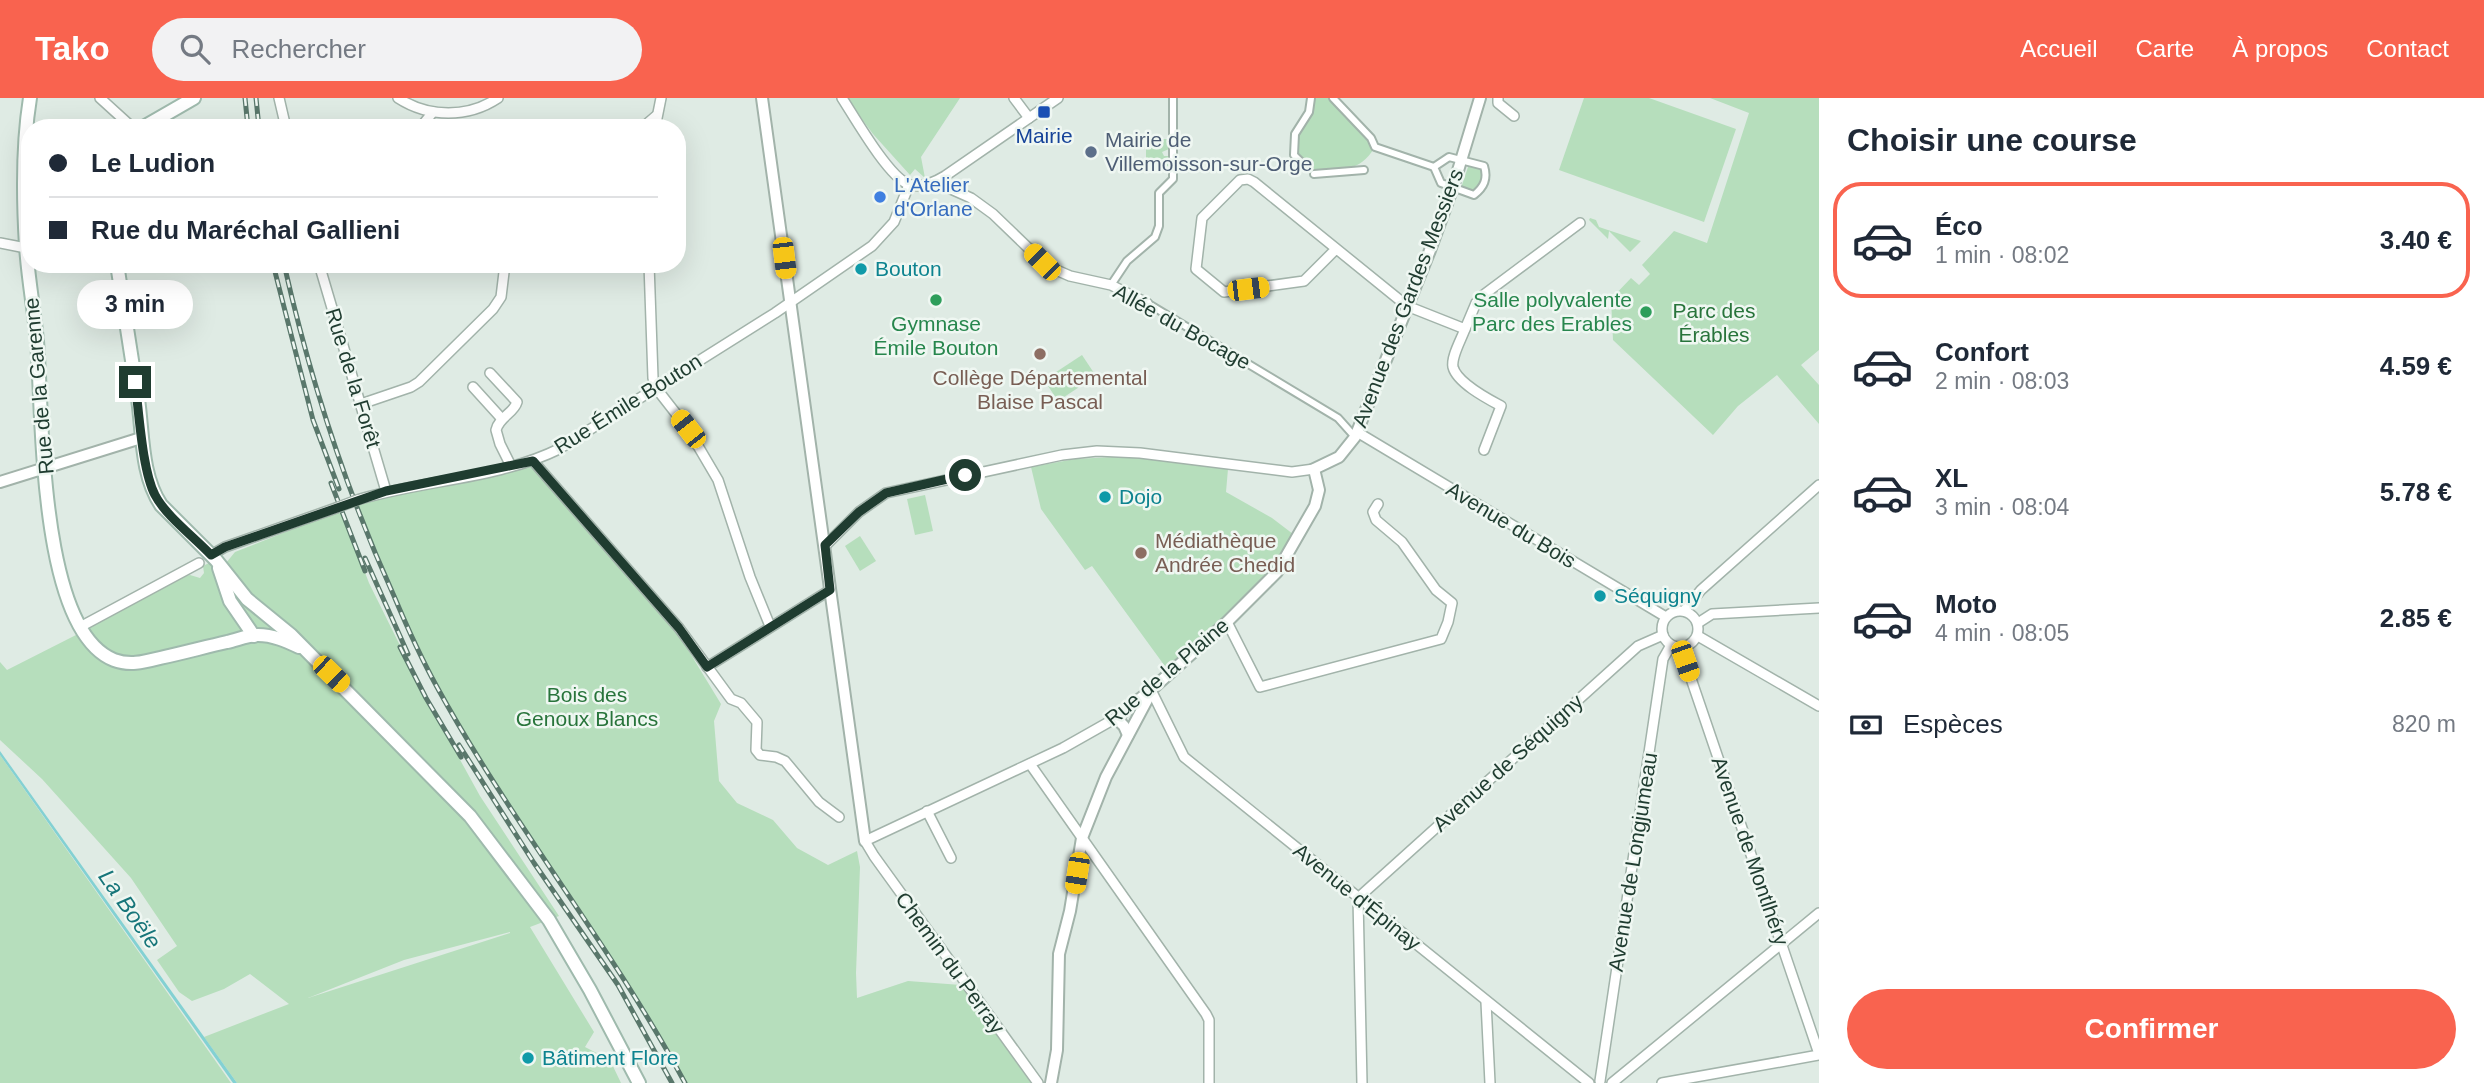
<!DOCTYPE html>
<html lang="fr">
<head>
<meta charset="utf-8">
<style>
  body { margin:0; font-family:Arial,sans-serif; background:#f2f2f3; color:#1f2937; height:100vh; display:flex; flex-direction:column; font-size:26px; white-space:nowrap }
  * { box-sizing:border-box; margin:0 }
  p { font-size:23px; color:#747a83 }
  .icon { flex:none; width:38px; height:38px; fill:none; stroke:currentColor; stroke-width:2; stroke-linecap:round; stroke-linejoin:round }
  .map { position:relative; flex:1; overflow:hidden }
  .sheet { display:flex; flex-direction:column; background:#fff; width:665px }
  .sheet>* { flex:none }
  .hud { position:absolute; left:21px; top:21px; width:665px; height:154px; border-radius:28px; box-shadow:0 7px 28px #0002; display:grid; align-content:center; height:154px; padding:0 28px; background:#fff }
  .end { position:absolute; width:32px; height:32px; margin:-16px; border:9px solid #1f3c30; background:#fff; box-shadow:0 0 0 4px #fff }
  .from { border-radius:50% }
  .bubble { position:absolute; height:49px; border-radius:24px; background:#fff; box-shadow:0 7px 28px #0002; font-size:23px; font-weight:700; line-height:49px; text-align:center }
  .car { position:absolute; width:21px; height:42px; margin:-21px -10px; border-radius:9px; box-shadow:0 0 5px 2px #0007; background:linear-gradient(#f5c518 24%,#345 0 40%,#f5c518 0 76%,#345 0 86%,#f5c518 0) }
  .hud b { display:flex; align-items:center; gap:24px; height:66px; font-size:26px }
  .hud b+b { border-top:2px solid #e0e1e3 }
  .hud i { width:18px; height:18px; background:#1f2937 }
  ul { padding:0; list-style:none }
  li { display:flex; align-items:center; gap:21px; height:116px; margin:0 14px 10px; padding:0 14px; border:4px solid transparent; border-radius:28px }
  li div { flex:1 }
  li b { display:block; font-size:26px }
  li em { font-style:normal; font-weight:700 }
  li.active { border-color:#f9634f }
  li>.icon { width:63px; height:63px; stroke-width:1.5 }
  h2 { padding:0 28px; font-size:32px; line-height:84px }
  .pay { display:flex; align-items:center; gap:18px; height:77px; padding:0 28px; font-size:26px }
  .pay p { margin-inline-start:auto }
  .cta { display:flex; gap:14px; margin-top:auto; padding:14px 28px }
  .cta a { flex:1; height:80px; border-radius:42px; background:#f9634f; color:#fff; font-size:28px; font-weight:700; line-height:80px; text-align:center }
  header { display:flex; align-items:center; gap:42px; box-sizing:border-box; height:98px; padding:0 35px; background:#f9634f; color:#fff }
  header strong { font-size:33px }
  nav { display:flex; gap:38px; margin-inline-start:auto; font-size:24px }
  .search { width:490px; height:63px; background:#f2f2f3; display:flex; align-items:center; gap:18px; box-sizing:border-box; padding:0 24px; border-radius:38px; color:#747a83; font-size:26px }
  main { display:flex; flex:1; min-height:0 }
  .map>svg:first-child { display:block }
  .green { fill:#b6debc; fill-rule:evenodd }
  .water { fill:#83d1d3 }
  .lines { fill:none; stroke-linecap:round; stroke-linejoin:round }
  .pedestrian-casing { stroke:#a2b3aa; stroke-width:10 }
  .minor-casing { stroke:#a2b3aa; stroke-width:12 }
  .tertiary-casing { stroke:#a2b3aa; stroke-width:14 }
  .secondary-casing { stroke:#9fbaad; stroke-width:16 }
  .pedestrian { stroke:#fff; stroke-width:6 }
  .minor { stroke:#fff; stroke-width:9 }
  .tertiary { stroke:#fff; stroke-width:10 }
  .secondary { stroke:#fff; stroke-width:12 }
  .rail-casing { stroke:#59776b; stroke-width:5 }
  .rail { stroke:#eff7f2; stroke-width:2.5; stroke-dasharray:8; stroke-linecap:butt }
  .minor-bridge-casing { stroke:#a2b3aa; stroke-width:12; stroke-linecap:butt }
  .minor-bridge { stroke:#fff; stroke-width:9 }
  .route { stroke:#1f3c30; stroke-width:9 }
  .transit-dot { fill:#1a4fb4; stroke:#eff7f2; stroke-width:2.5 }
  .service-dot { fill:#5c6f8a; stroke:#eff7f2; stroke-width:2.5 }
  .shop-dot { fill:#3f7fe0; stroke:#eff7f2; stroke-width:2.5 }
  .culture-dot { fill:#0f9aa8; stroke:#eff7f2; stroke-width:2.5 }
  .leisure-dot { fill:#2e9e5b; stroke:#eff7f2; stroke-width:2.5 }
  .education-dot { fill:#8d6e63; stroke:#eff7f2; stroke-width:2.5 }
  .labels { text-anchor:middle; stroke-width:5; stroke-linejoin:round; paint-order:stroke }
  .transit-label { font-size:21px; fill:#164399; stroke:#eff7f2 }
  .service-label { font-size:21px; fill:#4e5e75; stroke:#eff7f2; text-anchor:start }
  .shop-label { font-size:21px; fill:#366cbe; stroke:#eff7f2; text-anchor:start }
  .culture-label { font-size:21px; fill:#0d838f; stroke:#eff7f2; text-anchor:start }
  .street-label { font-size:21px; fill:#1f3c30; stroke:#eff7f2 }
  .leisure-label { font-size:21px; fill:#27864d; stroke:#eff7f2; text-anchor:end }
  .park-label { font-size:21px; fill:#28743b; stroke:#eff7f2 }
  .education-label { font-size:21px; fill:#785e54; stroke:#eff7f2 }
  .water-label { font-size:23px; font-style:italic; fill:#17767a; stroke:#eff7f2 }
</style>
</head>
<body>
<header>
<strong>Tako</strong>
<div class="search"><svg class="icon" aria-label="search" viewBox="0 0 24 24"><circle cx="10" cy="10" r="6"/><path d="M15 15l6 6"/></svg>Rechercher</div>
<nav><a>Accueil</a><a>Carte</a><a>À propos</a><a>Contact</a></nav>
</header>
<main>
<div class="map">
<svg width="1819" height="985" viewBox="0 0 1819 985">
  <rect width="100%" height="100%" fill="#dfebe4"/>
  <g class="green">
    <path d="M846,0H960L921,59L925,80L915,71L910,77L873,36Z"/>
    <path d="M1311,0H1333L1353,19L1375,49C1359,75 1342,71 1315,73L1294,54C1295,32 1304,21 1311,0Z"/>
    <path d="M1584,0H1649L1736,31L1704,124L1559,72Z"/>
    <path d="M1710,0H1819V252L1801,267L1819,287V326L1777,277L1738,308L1713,337L1613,242L1611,201L1631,180L1639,187L1650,176L1642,167L1674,133L1707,145L1749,15Z"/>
    <path d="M1153,41H1168L1169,51L1162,54L1164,58H1169V68H1153L1146,61V49Z"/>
    <path d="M1469,66L1483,70V84L1474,94L1461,90Z"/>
    <path d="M1590,120L1596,122L1599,129L1641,143L1630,154L1609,133L1608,141L1589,122Z"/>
    <path d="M1082,257L1096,278L1058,303L1044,282Z"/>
    <path d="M1113,359L1141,360L1228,371L1226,394L1272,420L1293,436L1278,464L1263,482L1167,571L1092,468L1085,472L1041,411L1031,369L1075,361Z"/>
    <path d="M533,363L676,532L721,606L714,623L719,683L737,705L773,722L797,750L828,767L857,753L860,769L856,875L857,900L908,883L961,887L1031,985H685C660,940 635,895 607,852C550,765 487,681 437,589C404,531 378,468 356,405Z"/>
    <path d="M925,397L933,433L915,437L907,401Z"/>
    <path d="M341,412L369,485L426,600L480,698L559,818L530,829L594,934L585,949L610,962L621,985H237L204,939L289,906L250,876L224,891L192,903L179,894L157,862L177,848L131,780L42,681L0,642V564L7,572L76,537L80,541L89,537L88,532L91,529L174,480L190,477L200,480L204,475L203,468L211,464L216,471L226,465L235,454ZM510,834V835L308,900L404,862Z"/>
    <path d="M860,438L876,463L860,473L845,448Z"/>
    <path d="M0,657L231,985H0Z"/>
  </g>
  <path class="water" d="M0,653L237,985H233L0,657Z"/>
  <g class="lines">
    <defs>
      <g id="pedestrian">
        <path d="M1333,0L1371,40L1375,49L1434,69"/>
        <path d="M1449,59L1484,68C1488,81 1484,89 1474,97L1441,85L1434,69Z"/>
        <path d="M1304,67L1294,57L1295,36L1309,14L1311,0"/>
        <path d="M1314,76L1364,72"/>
        <path d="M1111,187L1127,163L1155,139L1159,128V95L1173,81V0"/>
        <path d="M1147,205L1338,320L1355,339"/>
      </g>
      <g id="minor">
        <path d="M100,0L133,30"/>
        <path d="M279,0L286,30"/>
        <path d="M398,0C429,20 468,20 498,0"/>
        <path d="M842,0C855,20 888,78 908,86C920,91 935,84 945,78L1058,0"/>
        <path d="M1014,0L1029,20"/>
        <path d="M1498,0V5L1514,18"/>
        <path d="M420,30L433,14"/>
        <path d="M642,30L656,18"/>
        <path d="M655,30L661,0"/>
        <path d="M935,84L971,100L993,116L1047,168L1070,178L1111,187L1147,205"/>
        <path d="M0,145L26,150"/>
        <path d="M1336,151L1304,183L1224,194L1196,171L1202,120L1240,82L1248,81L1254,84L1407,208L1465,231L1476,205L1482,198L1580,125"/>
        <path d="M319,166L386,393"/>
        <path d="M649,166L653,280L656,290L688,331L718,382L750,479L770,528"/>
        <path d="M1465,231C1461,242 1451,259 1453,269C1457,285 1488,301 1501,308L1484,352"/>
        <path d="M490,275L517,304C514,315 499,319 496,332L500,346L511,368"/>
        <path d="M473,289L502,321"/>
        <path d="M361,306L411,289L419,284L493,211L501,199L505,166"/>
        <path d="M1357,334L1666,519"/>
        <path d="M533,363L679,530L731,601L741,605L757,624L756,652L760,657L776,659L785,663L819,704L839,719"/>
        <path d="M357,402C423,382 498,381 559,351L775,215L872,148L894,124L909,87"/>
        <path d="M825,448L859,414L886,395L1062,357L1097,353L1140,355L1292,374L1314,371"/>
        <path d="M211,457L225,449L336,410"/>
        <circle cx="1680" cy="531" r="18"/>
        <path d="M1684,513L1701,492L1819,387"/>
        <path d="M1227,524L1260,589L1441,541L1448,524L1452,505L1436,492L1402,444L1376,422L1373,414L1378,406"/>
        <path d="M1698,525L1712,516L1819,510"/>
        <path d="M80,529L199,465"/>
        <path d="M1698,538L1819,608"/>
        <path d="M1683,550L1685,563L1819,956"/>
        <path d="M707,569L830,492"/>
        <path d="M1151,592L1184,659L1589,985"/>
        <path d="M1030,666L1206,916L1209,922V985"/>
        <path d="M927,713L951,760"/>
        <path d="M1486,904L1490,985"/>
        <path d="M1600,983L1663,561L1671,547"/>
        <path d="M1038,985L874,758L865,743L1063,650L1116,620"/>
        <path d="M1362,985L1358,800L1638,548L1663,537"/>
        <path d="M1612,985L1819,815"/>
        <path d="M1662,985L1819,957"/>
      </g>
      <g id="tertiary">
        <path d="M762,0L865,743"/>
        <path d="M0,384L141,340"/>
        <path d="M1128,637L1124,628L1116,620L1151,592L1227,524L1277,474L1315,408L1319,392L1314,371L1339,359L1355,339L1429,155L1453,89L1480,0"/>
        <path d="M1051,985L1057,952L1059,856L1070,813L1082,740L1106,679L1147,602L1143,599"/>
      </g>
      <g id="secondary">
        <path d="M30,0C22,49 23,99 26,148C28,180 34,211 37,243C43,313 38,532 114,562C130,568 144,564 160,560C183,555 205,549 227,544C237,542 248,537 258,537C273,537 286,543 299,549"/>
        <path d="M142,30L194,0"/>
        <path d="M117,166C124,211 131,256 138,301C143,336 141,377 161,407L216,462L247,501L291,537L470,718L549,822L590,892L639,985"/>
        <path d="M219,470L230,503L254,538"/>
      </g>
    </defs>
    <use href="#pedestrian" class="pedestrian-casing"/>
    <use href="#minor" class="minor-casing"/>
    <use href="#tertiary" class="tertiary-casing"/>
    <use href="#secondary" class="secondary-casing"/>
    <use href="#pedestrian" class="pedestrian"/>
    <use href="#minor" class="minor"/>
    <use href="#tertiary" class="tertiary"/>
    <use href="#secondary" class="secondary"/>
    <defs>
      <g id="rail">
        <path d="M245,0L248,30"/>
        <path d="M256,0L259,30"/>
        <path d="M273,166L313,322L339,391"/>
        <path d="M284,166C310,281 345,390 394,498C407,529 421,560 437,589C512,726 611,847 685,985"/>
        <path d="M331,385L365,473"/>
        <path d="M365,460L408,556"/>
        <path d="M400,549L426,600L461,659"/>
        <path d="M459,647L534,765L618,887L672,985"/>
      </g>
    </defs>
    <use href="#rail" class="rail-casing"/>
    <use href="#rail" class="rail"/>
    <defs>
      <path id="minor-bridge" d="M336,410L357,402"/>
    </defs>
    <use href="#minor-bridge" class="minor-bridge-casing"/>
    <use href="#minor-bridge" class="minor-bridge"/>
  </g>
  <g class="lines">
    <path class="route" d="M135,284C139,313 142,372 155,397C166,418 194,439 211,457L225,449L386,393L533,363L679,530L707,569L830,492L825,447L859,414L886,395L965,377"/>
  </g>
  <rect class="transit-dot" x="1037" y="7" width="14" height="14" rx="3.5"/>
  <circle class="service-dot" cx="1091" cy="54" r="7"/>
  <circle class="shop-dot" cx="880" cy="99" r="7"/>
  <g class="culture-dot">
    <circle cx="861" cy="171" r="7"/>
    <circle cx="1105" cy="399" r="7"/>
    <circle cx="1600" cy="498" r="7"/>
    <circle cx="528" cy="960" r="7"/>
  </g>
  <g class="leisure-dot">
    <circle cx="936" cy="202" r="7"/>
    <circle cx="1646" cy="214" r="7"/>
  </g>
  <g class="education-dot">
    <circle cx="1040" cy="256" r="7"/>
    <circle cx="1141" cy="455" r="7"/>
  </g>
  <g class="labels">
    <g class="transit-label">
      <text x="1044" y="45">Mairie</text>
    </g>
    <g class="service-label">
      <text x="1105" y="49">Mairie de<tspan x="1105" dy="24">Villemoisson-sur-Orge</tspan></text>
    </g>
    <g class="shop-label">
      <text x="894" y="94">L'Atelier<tspan x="894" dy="24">d'Orlane</tspan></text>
    </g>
    <g class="culture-label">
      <text x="875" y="178">Bouton</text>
      <text x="1119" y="406">Dojo</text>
      <text x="1614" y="505">Séquigny</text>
      <text x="542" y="967">Bâtiment Flore</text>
    </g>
    <g class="street-label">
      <text transform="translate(1408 200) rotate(-69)" y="7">Avenue des Gardes Messiers</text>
      <text transform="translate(1182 229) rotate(29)" y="7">Allée du Bocage</text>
      <text transform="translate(353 280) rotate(73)" y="7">Rue de la Forêt</text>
      <text transform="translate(39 288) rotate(-95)" y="7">Rue de la Garenne</text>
      <text transform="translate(628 306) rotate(-32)" y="7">Rue Émile Bouton</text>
      <text transform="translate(1511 427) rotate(31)" y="7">Avenue du Bois</text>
      <text transform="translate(1167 574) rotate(-40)" y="7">Rue de la Plaine</text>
      <text transform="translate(1508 665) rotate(-42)" y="7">Avenue de Séquigny</text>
      <text transform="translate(1750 753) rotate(71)" y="7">Avenue de Montlhéry</text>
      <text transform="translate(1633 764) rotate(-81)" y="7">Avenue de Longjumeau</text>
      <text transform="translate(1357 799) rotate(39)" y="7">Avenue d'Épinay</text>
      <text transform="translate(950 865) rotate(54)" y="7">Chemin du Perray</text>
    </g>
    <g class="leisure-label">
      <text x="1632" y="209">Salle polyvalente<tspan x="1632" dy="24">Parc des Erables</tspan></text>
      <text x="936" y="233" text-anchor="middle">Gymnase<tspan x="936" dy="24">Émile Bouton</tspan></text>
    </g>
    <g class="park-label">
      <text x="1714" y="220">Parc des<tspan x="1714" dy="24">Érables</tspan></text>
      <text x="587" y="604">Bois des<tspan x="587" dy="24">Genoux Blancs</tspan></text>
    </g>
    <g class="education-label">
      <text x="1040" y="287">Collège Départemental<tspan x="1040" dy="24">Blaise Pascal</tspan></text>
      <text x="1155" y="450" text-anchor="start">Médiathèque<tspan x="1155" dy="24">Andrée Chedid</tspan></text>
    </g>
    <g class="water-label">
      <text transform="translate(130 811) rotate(55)" y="8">La Boële</text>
    </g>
  </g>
</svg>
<i class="end from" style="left:965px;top:377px"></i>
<i class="end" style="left:135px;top:284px"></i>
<div class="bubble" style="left:77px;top:182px;width:116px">3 min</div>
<i class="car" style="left:784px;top:160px;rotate:173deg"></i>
<i class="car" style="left:1042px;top:164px;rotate:315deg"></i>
<i class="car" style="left:1248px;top:191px;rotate:83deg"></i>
<i class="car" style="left:688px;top:331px;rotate:322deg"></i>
<i class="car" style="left:1685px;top:563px;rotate:161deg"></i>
<i class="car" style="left:331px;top:576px;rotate:134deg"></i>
<i class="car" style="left:1077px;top:775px;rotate:189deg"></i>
<div class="hud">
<b><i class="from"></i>Le Ludion</b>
<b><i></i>Rue du Maréchal Gallieni</b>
</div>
</div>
<section class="sheet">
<h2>Choisir une course</h2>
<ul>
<li class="active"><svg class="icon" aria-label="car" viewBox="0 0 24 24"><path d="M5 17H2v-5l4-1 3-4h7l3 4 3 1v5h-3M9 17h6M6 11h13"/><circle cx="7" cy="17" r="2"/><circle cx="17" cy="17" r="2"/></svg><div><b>Éco</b><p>1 min · 08:02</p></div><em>3.40 €</em></li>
<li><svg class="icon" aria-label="car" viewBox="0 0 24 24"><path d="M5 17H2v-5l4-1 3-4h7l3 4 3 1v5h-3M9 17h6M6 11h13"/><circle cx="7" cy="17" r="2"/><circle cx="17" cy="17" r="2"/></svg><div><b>Confort</b><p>2 min · 08:03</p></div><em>4.59 €</em></li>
<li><svg class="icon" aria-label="car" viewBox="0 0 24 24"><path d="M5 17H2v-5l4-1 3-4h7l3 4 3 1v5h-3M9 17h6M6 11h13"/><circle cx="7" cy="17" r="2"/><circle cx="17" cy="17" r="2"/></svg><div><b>XL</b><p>3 min · 08:04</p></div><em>5.78 €</em></li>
<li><svg class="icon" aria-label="car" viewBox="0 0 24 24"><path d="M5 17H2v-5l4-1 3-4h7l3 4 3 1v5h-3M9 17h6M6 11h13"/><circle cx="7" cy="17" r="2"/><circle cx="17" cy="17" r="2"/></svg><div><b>Moto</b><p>4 min · 08:05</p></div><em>2.85 €</em></li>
</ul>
<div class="pay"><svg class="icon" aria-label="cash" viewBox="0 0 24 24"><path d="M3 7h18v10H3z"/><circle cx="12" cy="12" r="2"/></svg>Espèces<p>820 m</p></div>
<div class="cta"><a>Confirmer</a></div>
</section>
</main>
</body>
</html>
